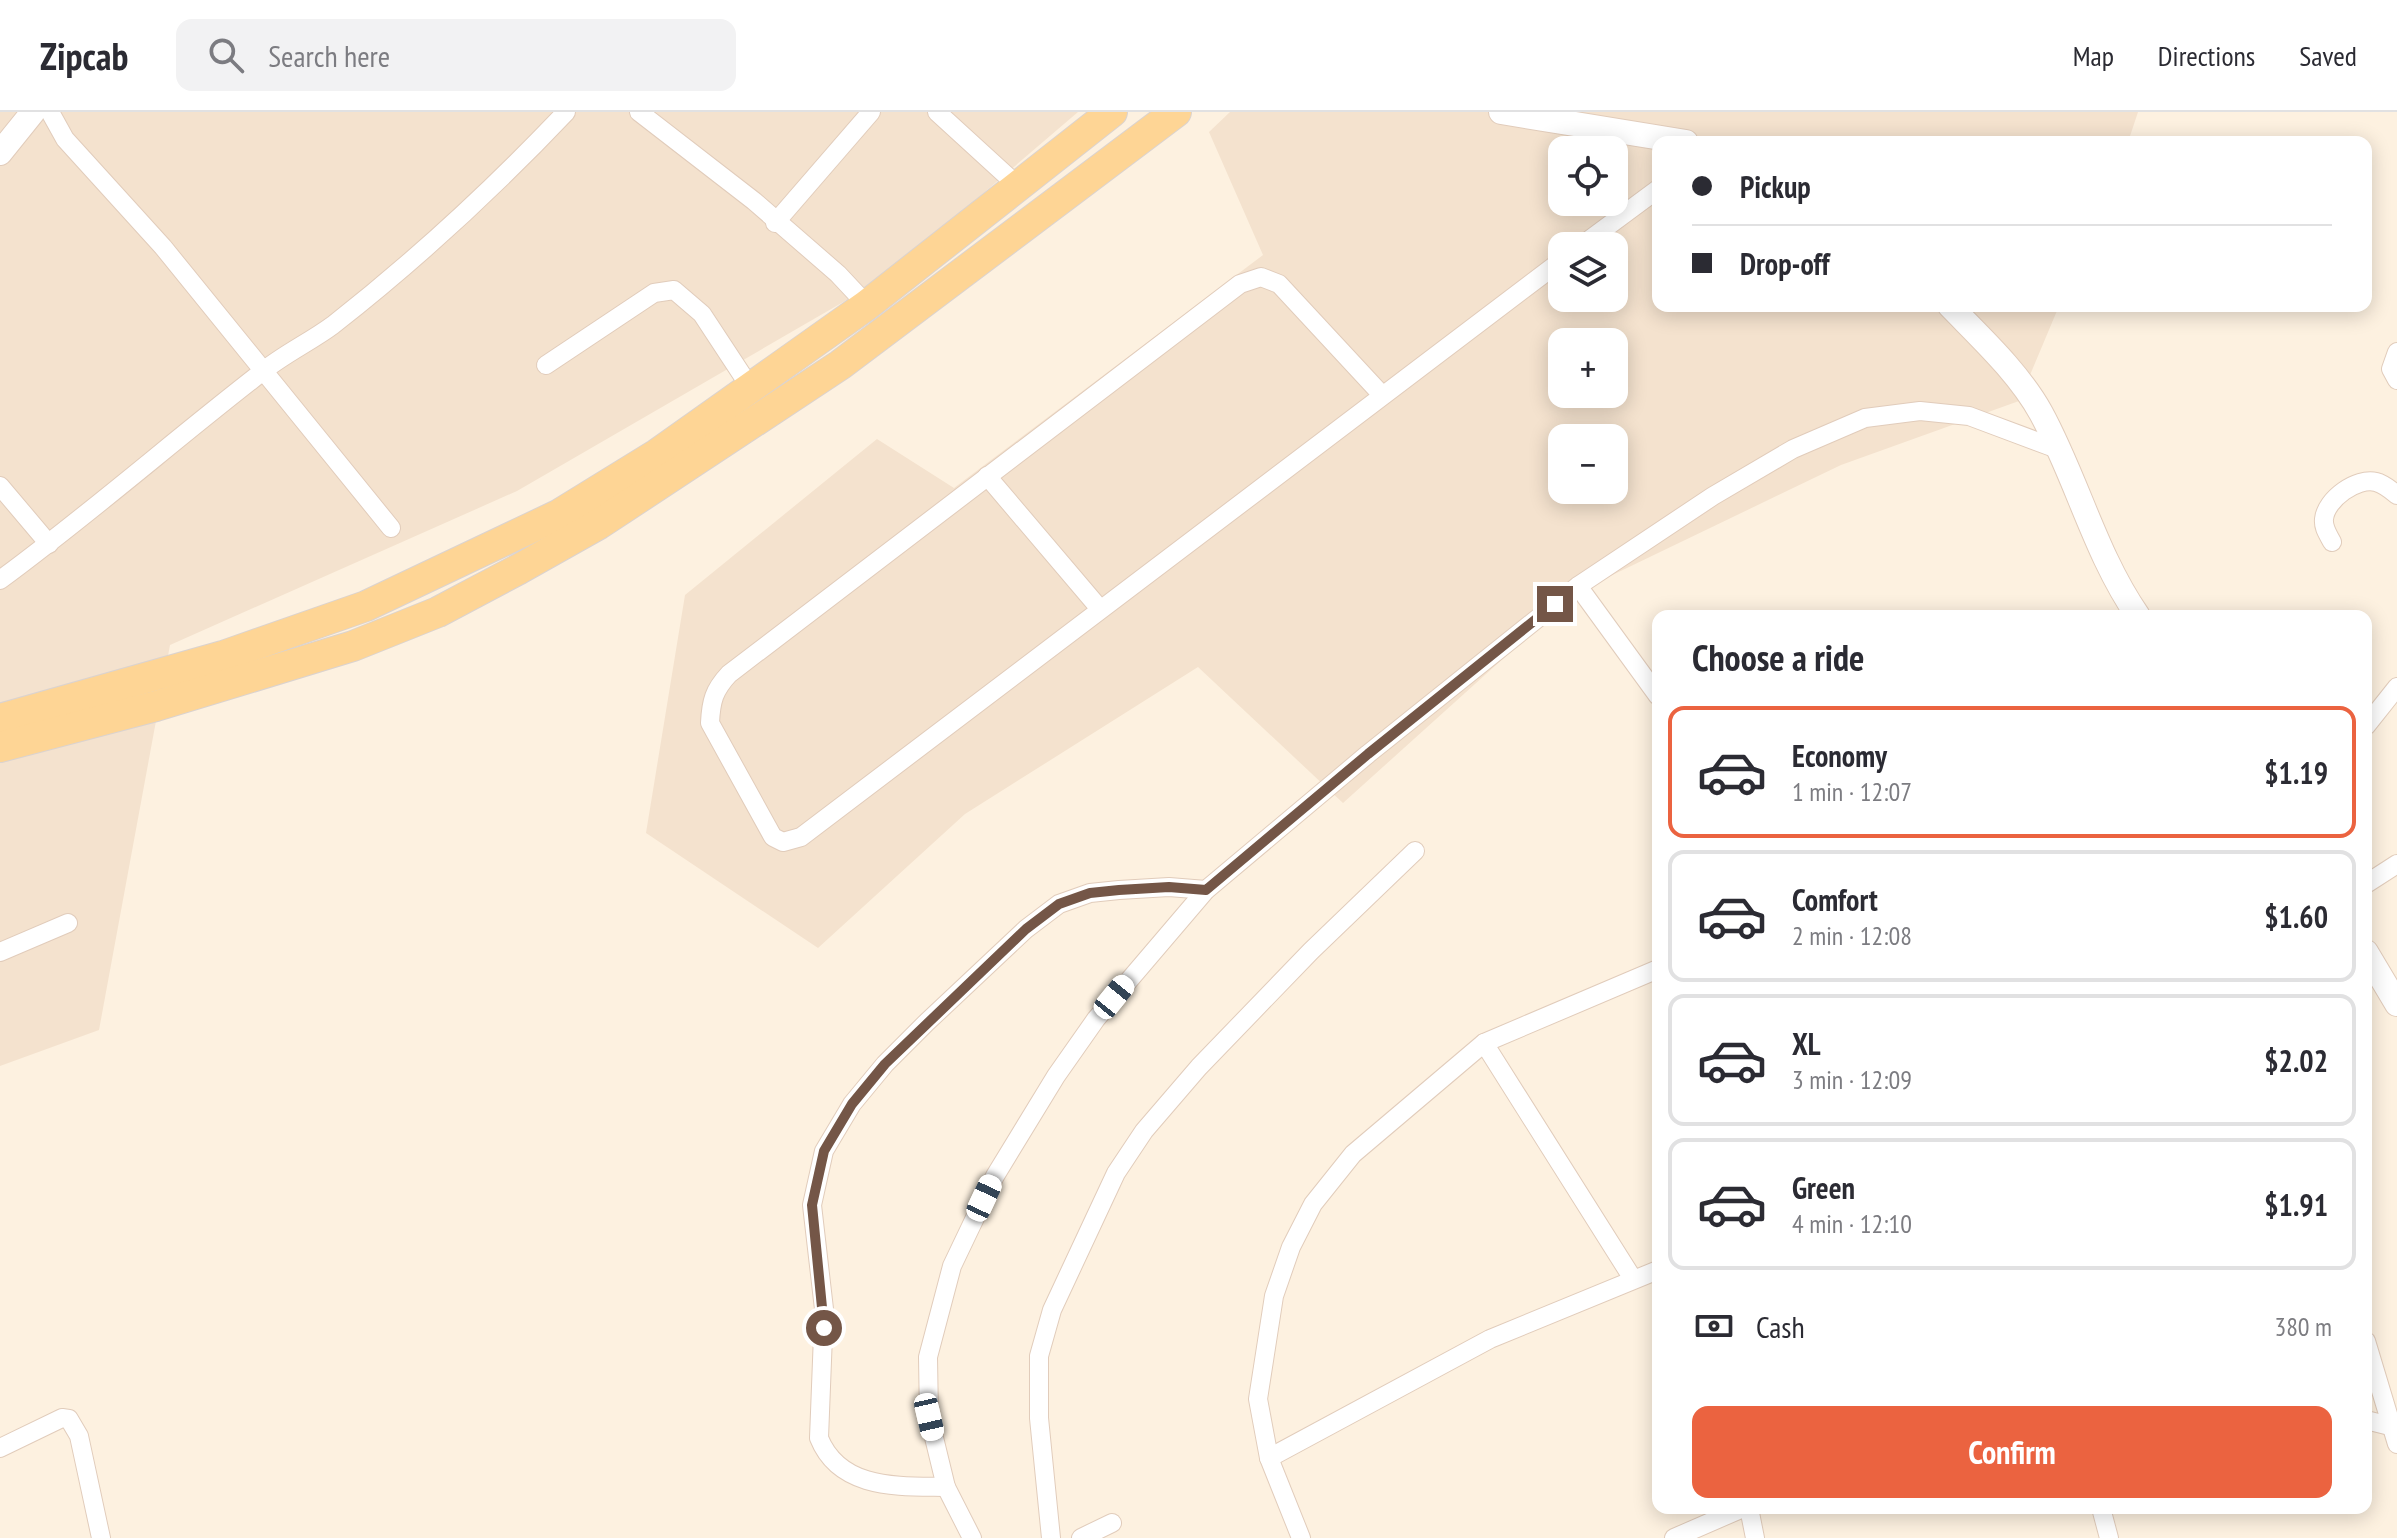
<!DOCTYPE html>
<html lang="en">
<head>
<meta charset="utf-8">
<style>
  body { margin:0; font-family:"PT Sans Narrow",sans-serif; background:#f2f2f3; color:#2b2b33; height:100vh; display:flex; flex-direction:column; font-size:30px; white-space:nowrap }
  * { box-sizing:border-box; margin:0 }
  p { font-size:26px; color:#7c7c81 }
  .icon { flex:none; width:44px; height:44px; fill:none; stroke:currentColor; stroke-width:2; stroke-linecap:round; stroke-linejoin:round }
  .map { position:relative; flex:1; overflow:hidden }
  .details { position:absolute; left:1652px; top:498px; width:720px; height:904px; display:flex; flex-direction:column; background:#fff; border-radius:16px; box-shadow:0 4px 20px #0003 }
  .details>* { flex:none }
  .top-card { position:absolute; left:1652px; top:24px; width:720px; height:176px; border-radius:16px; box-shadow:0 4px 20px #0003; display:grid; align-content:center; height:176px; padding:0 40px; background:#fff }
  .buttons { position:absolute; left:1548px; top:24px; display:grid; gap:16px }
  .buttons a { display:grid; place-items:center; width:80px; height:80px; border-radius:16px; background:#fff; box-shadow:0 4px 20px #0003; font-size:40px }
  .end { position:absolute; width:36px; height:36px; margin:-18px; border:10px solid #745647; background:#fff; box-shadow:0 0 0 4px #fff }
  .from { border-radius:50% }
  .car { position:absolute; width:24px; height:48px; margin:-24px -12px; border-radius:10px; box-shadow:0 0 6px 2px #0007; background:linear-gradient(#fff 24%,#345 0 40%,#fff 0 76%,#345 0 86%,#fff 0) }
  .top-card b { display:flex; align-items:center; gap:28px; height:76px; font-size:30px }
  .top-card b+b { border-top:2px solid #e1e1e2 }
  .top-card i { width:20px; height:20px; background:#2b2b33 }
  ul { padding:0; list-style:none }
  li { display:flex; align-items:center; gap:24px; height:132px; margin:0 16px 12px; padding:0 24px; border:4px solid #e1e1e2; border-radius:16px }
  li div { flex:1 }
  li b { display:block; font-size:30px }
  li em { font-style:normal; font-weight:600 }
  li.selected { border-color:#eb6340 }
  li>.icon { width:72px; height:72px; stroke-width:1.5 }
  h2 { padding:0 40px; font-size:36px; line-height:96px }
  .pay { display:flex; align-items:center; gap:20px; height:88px; padding:0 40px; font-size:30px }
  .pay p { margin-inline-start:auto }
  .primary-button { display:flex; gap:16px; margin-top:auto; padding:16px 40px }
  .primary-button a { flex:1; height:92px; border-radius:16px; background:#eb6340; color:#fff; font-size:32px; font-weight:600; line-height:92px; text-align:center }
  header { display:flex; align-items:center; gap:48px; box-sizing:border-box; height:112px; padding:0 40px; background:#fff; border-bottom:2px solid #e1e1e2 }
  header strong { font-size:38px }
  nav { display:flex; gap:44px; margin-inline-start:auto; font-size:28px }
  .search { width:560px; height:72px; background:#f2f2f3; display:flex; align-items:center; gap:20px; box-sizing:border-box; padding:0 28px; border-radius:16px; color:#7c7c81; font-size:30px }
  .map>svg:first-child { display:block }
  .residential { fill:#f4e2ce; fill-rule:evenodd }
  .lines { fill:none; stroke-linecap:round; stroke-linejoin:round }
  .minor-casing { stroke:#e1ccbb; stroke-width:20 }
  .tertiary-casing { stroke:#e1ccbb; stroke-width:26 }
  .primary-casing { stroke:#dbd3cf; stroke-width:32 }
  .minor { stroke:#fff; stroke-width:18 }
  .tertiary { stroke:#fff; stroke-width:24 }
  .primary { stroke:#fed595; stroke-width:30 }
  .route { stroke:#745647; stroke-width:10 }
</style>
</head>
<body>
<header>
<strong>Zipcab</strong>
<div class="search"><svg class="icon" aria-label="search" viewBox="0 0 24 24"><circle cx="10" cy="10" r="6"/><path d="M15 15l6 6"/></svg>Search here</div>
<nav><a>Map</a><a>Directions</a><a>Saved</a></nav>
</header>
<div class="map">
<svg width="2397" height="1426" viewBox="0 0 2397 1426">
  <rect width="100%" height="100%" fill="#fdf1e0"/>
  <g class="residential">
    <path d="M0,0H1078L883,167L517,379L170,533L99,918L0,954Z"/>
    <path d="M1230,0H2138L2128,30H1658V194H2059L2019,289L1841,353L1577,480L1343,691L1198,555L965,702L818,836L646,721L685,483L877,327L954,376L1263,143L1209,20ZM1562,38H1614V90H1562ZM1562,134H1614V186H1562ZM1562,230H1614V282H1562ZM1562,326H1614V378H1562Z"/>
  </g>
  <g class="lines">
    <defs>
      <g id="minor">
        <path d="M50,0L65,27L163,135L391,416"/>
        <path d="M639,0L754,89L838,162L867,193"/>
        <path d="M937,0L1018,74"/>
        <path d="M775,111L871,0"/>
        <path d="M1581,134L1658,77"/>
        <path d="M2397,240L2391,257L2397,268"/>
        <path d="M546,253L654,181L674,178L702,202L750,275"/>
        <path d="M1382,283L1279,172L1261,165L1240,172L729,562C714,578 711,589 710,611L773,725L783,730L801,725L1562,148"/>
        <path d="M987,364L1100,497"/>
        <path d="M0,374L49,432"/>
        <path d="M2332,430C2328,422 2323,416 2324,407C2326,387 2357,365 2376,370C2384,372 2391,378 2397,383"/>
        <path d="M0,468C90,402 174,328 262,260C284,242 310,230 333,213C416,148 493,77 566,0"/>
        <path d="M1578,474L1658,584"/>
        <path d="M2366,614L2397,575"/>
        <path d="M2366,772L2397,752"/>
        <path d="M0,840L68,811"/>
        <path d="M1484,931L1633,1167"/>
        <path d="M2366,1229L2397,1332"/>
        <path d="M2366,1308L2390,1314"/>
        <path d="M0,1336L62,1306L69,1307L79,1324L101,1426"/>
        <path d="M1269,1346L1490,1227L1658,1158"/>
        <path d="M946,1375C898,1374 840,1378 819,1326L824,1197L812,1093L824,1039L852,992L885,952L927,910L1026,817L1059,792L1090,781L1119,778L1169,775L1206,778"/>
        <path d="M1749,1396L1755,1426"/>
        <path d="M2101,1396L2109,1426"/>
        <path d="M972,1426L946,1375L929,1305L928,1245L952,1154L995,1064L1056,964L1096,907L1206,778L1368,642L1578,474L1713,384L1793,337L1865,306L1920,299L1969,304L2060,338"/>
        <path d="M1051,1426L1039,1306V1244L1052,1198L1116,1061L1144,1019L1199,955L1311,839L1415,739"/>
        <path d="M1081,1426L1112,1411"/>
        <path d="M1301,1426L1269,1346L1258,1287L1274,1184L1291,1135L1313,1092L1353,1042L1484,931L1658,857"/>
        <path d="M1674,1426L1743,1396"/>
      </g>
      <g id="tertiary">
        <path d="M1501,0L1686,30"/>
        <path d="M0,41L33,0"/>
        <path d="M1950,194C1981,226 2019,261 2041,301C2077,367 2095,442 2138,504"/>
        <path d="M2366,840L2397,892"/>
      </g>
      <g id="primary">
        <path d="M0,607L223,544L366,494L558,403L657,342L867,193L1112,0"/>
        <path d="M0,635L156,594L353,534L438,500L519,457L599,412L840,253L1176,0"/>
      </g>
    </defs>
    <use href="#minor" class="minor-casing"/>
    <use href="#tertiary" class="tertiary-casing"/>
    <use href="#primary" class="primary-casing"/>
    <use href="#minor" class="minor"/>
    <use href="#tertiary" class="tertiary"/>
    <use href="#primary" class="primary"/>
  </g>
  <g class="lines">
    <path class="route" d="M824,1216L812,1093L824,1039L852,992L885,952L1026,817L1059,792L1090,781L1119,778L1169,775L1206,778L1368,642L1555,492"/>
  </g>
</svg>
<div class="buttons">
<a><svg class="icon" aria-label="locate" viewBox="0 0 24 24"><circle cx="12" cy="12" r="6"/><path d="M12 2v4M12 18v4M2 12h4M18 12h4"/></svg></a>
<a><svg class="icon" aria-label="layers" viewBox="0 0 24 24"><path d="M12 4l9 5-9 5-9-5zM3 14l9 5 9-5"/></svg></a>
<a>+</a>
<a>−</a>
</div>
<i class="end from" style="left:824px;top:1216px"></i>
<i class="end" style="left:1555px;top:492px"></i>
<i class="car" style="left:1114px;top:885px;rotate:39deg"></i>
<i class="car" style="left:984px;top:1086px;rotate:25deg"></i>
<i class="car" style="left:929px;top:1305px;rotate:167deg"></i>
<div class="top-card">
<b><i class="from"></i>Pickup</b>
<b><i></i>Drop-off</b>
</div>
<section class="details">
<h2>Choose a ride</h2>
<ul>
<li class="selected"><svg class="icon" aria-label="car" viewBox="0 0 24 24"><path d="M5 17H2v-5l4-1 3-4h7l3 4 3 1v5h-3M9 17h6M6 11h13"/><circle cx="7" cy="17" r="2"/><circle cx="17" cy="17" r="2"/></svg><div><b>Economy</b><p>1 min · 12:07</p></div><em>$1.19</em></li>
<li><svg class="icon" aria-label="car" viewBox="0 0 24 24"><path d="M5 17H2v-5l4-1 3-4h7l3 4 3 1v5h-3M9 17h6M6 11h13"/><circle cx="7" cy="17" r="2"/><circle cx="17" cy="17" r="2"/></svg><div><b>Comfort</b><p>2 min · 12:08</p></div><em>$1.60</em></li>
<li><svg class="icon" aria-label="car" viewBox="0 0 24 24"><path d="M5 17H2v-5l4-1 3-4h7l3 4 3 1v5h-3M9 17h6M6 11h13"/><circle cx="7" cy="17" r="2"/><circle cx="17" cy="17" r="2"/></svg><div><b>XL</b><p>3 min · 12:09</p></div><em>$2.02</em></li>
<li><svg class="icon" aria-label="car" viewBox="0 0 24 24"><path d="M5 17H2v-5l4-1 3-4h7l3 4 3 1v5h-3M9 17h6M6 11h13"/><circle cx="7" cy="17" r="2"/><circle cx="17" cy="17" r="2"/></svg><div><b>Green</b><p>4 min · 12:10</p></div><em>$1.91</em></li>
</ul>
<div class="pay"><svg class="icon" aria-label="cash" viewBox="0 0 24 24"><path d="M3 7h18v10H3z"/><circle cx="12" cy="12" r="2"/></svg>Cash<p>380 m</p></div>
<div class="primary-button"><a>Confirm</a></div>
</section>
</div>
</body>
</html>
